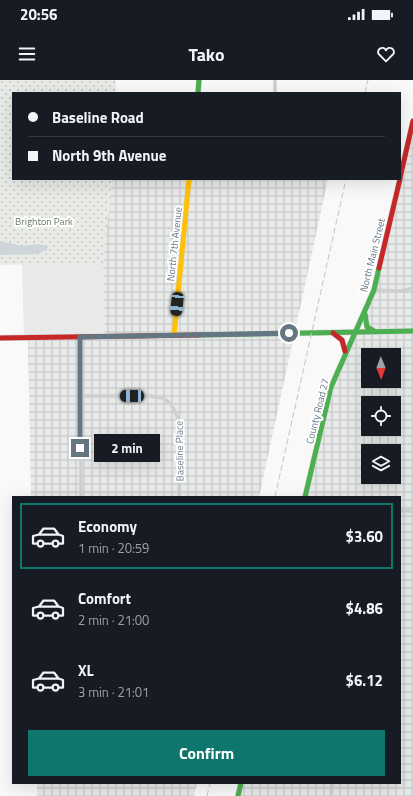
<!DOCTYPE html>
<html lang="en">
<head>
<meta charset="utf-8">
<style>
  body { margin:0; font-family:"Titillium Web",sans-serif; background:#242831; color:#f1f3f6; height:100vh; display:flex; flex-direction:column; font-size:15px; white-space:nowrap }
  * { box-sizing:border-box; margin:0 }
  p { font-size:13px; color:#9ea1a6 }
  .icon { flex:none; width:22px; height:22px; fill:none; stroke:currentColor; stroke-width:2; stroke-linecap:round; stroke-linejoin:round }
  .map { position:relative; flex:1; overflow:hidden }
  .side { position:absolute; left:12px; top:416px; width:389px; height:288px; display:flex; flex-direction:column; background:#171b24; border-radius:0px; box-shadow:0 4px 16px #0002 }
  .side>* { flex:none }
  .banner { position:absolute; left:12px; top:12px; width:389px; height:88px; border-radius:0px; box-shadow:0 4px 16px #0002; display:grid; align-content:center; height:88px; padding:0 16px; background:#171b24 }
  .needle { width:26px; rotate:179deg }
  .tools { position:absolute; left:361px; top:268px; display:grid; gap:8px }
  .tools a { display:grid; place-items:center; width:40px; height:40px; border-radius:0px; background:#171b24; box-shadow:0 4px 16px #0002; font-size:20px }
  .end { position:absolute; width:18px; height:18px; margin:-9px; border:5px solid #657683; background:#fff; box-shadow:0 0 0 2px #fff }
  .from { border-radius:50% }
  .bubble { position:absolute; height:28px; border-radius:0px; background:#171b24; box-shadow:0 4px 16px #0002; font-size:13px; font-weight:700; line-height:28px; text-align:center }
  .car { position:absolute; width:12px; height:24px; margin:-12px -6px; border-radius:5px; box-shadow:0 0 3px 1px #0007; background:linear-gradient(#222 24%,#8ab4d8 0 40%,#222 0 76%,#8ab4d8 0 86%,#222 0) }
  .banner b { display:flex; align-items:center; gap:14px; height:38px; font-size:15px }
  .banner b+b { border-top:1px solid #363941 }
  .banner i { width:10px; height:10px; background:#f1f3f6 }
  ul { padding:7px 0 0; list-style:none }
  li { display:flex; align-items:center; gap:12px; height:66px; margin:0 8px 6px; padding:0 8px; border:2px solid transparent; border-radius:0px }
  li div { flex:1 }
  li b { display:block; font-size:15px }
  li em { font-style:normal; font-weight:700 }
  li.selected { border-color:#0f766e }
  li>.icon { width:36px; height:36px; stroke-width:1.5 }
  .primary-button { display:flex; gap:8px; margin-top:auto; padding:8px 16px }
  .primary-button a { flex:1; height:46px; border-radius:0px; background:#0f766e; color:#fff; font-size:16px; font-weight:700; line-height:46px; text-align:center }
  .status { display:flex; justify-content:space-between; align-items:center; height:28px; padding:0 20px; background:#171b24; direction:ltr }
  .status svg { height:11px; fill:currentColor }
  header { display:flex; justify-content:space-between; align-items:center; height:52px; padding:0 16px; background:#171b24; font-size:18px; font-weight:700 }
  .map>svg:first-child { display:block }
  .built { fill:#e8e9e9 }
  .industrial { fill:url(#industrial-grid); fill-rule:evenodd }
  .park { fill:url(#park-dots) }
  .water { fill:#ced6d9 }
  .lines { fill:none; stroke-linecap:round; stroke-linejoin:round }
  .fast-casing { stroke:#d5d6d7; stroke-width:6 }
  .slow-casing { stroke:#d5d6d7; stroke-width:6 }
  .jam-casing { stroke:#d5d6d7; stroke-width:6 }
  .street { stroke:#cecfd0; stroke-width:3.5 }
  .fast { stroke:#4caf50; stroke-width:5 }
  .slow { stroke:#ffc107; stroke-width:5 }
  .jam { stroke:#c62828; stroke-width:5 }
  .rail { stroke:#c3c5c6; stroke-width:1; stroke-dasharray:6 3; stroke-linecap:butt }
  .route { stroke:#657683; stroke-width:5 }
  .labels { text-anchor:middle; stroke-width:4; stroke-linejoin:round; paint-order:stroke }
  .park-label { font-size:10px; fill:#687a64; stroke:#fff }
  .street-label { font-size:10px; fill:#657683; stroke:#fff }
</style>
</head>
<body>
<div class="status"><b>20:56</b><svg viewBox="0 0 49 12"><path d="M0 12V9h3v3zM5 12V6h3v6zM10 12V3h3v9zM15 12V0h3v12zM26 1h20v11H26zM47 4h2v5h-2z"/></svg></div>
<header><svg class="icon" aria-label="menu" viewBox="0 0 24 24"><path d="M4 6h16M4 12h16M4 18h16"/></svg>Tako<svg class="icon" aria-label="heart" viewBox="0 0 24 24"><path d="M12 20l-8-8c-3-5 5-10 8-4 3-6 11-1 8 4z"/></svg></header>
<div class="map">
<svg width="413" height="716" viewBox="0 0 413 716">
  <defs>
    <pattern id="industrial-grid" width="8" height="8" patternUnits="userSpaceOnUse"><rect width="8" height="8" fill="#e8e9e9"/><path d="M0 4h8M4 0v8" fill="none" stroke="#c0c1c2"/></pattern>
    <pattern id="park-dots" width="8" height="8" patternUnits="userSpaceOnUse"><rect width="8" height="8" fill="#e8ebe6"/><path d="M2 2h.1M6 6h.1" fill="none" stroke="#c0c3c0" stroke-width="1.8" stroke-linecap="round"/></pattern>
  </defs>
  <rect width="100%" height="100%" fill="#f9f9f9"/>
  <path class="built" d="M103,183L105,256L24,258L22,184Z"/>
  <g class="industrial">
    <path d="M413,41V716H238L241,703H400V417H305L327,320L354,252L369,249L365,232L371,219ZM368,275H394V301H368ZM368,323H394V349H368ZM368,371H394V397H368Z"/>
    <path d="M112,99H328L259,417H31L28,258L105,256L103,183Z"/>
    <path d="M37,703H197L194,716H37Z"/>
  </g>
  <path class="park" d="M0,0H116V13H13V99H112L103,183L0,185Z"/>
  <path class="water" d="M0,161L22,166L37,164L48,166L47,170L38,174L0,175Z"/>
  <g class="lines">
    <defs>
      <g id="fast">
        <path d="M198,13L199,0"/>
        <path d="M365,234L367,247L374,251"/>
        <path d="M199,255L413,251"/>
        <path d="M305,417L331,307L374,210L379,188"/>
        <path d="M238,716L241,703"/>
      </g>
      <path id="slow" d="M174,255L189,99"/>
      <g id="jam">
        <path d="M400,98L413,41"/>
        <path d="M379,188L400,99"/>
        <path d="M333,253L342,260L345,271"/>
        <path d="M0,258L199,255"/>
      </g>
    </defs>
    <use href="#fast" class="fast-casing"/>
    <use href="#slow" class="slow-casing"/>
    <use href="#jam" class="jam-casing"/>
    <g class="street">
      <path d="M275,0V13"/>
      <path d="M374,210L401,211L413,208"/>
      <path d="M80,257L81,417"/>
      <path d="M80,316H150L163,318L171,324L179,340V417"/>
      <path d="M400,431H413"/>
      <path d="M331,716L332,703"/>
    </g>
    <use href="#fast" class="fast"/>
    <use href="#slow" class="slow"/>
    <use href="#jam" class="jam"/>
    <g class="rail">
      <path d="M365,13L368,0"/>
      <path d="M275,417L346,99"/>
      <path d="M207,716L210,703"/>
    </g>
  </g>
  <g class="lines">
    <path class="route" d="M80,368V257L289,253"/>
  </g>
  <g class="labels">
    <g class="park-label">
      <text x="44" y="145">Brighton Park</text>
    </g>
    <g class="street-label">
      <text transform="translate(174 164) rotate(-84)" y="4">North 7th Avenue</text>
      <text transform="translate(372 175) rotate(-76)" y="4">North Main Street</text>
      <text transform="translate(317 331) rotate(-76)" y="4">County Road 27</text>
      <text transform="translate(179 371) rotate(-91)" y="4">Baseline Place</text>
    </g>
  </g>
</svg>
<div class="tools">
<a><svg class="needle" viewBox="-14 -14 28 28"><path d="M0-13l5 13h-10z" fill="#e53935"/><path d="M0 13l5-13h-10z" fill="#9ea1a6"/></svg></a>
<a><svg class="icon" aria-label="locate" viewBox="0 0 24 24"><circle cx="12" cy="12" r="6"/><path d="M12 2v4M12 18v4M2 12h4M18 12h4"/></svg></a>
<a><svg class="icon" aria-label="layers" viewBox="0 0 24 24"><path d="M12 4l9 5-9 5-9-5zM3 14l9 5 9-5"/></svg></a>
</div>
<i class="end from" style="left:289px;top:253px"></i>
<i class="end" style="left:80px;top:368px"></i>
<div class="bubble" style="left:94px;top:354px;width:66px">2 min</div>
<i class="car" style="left:177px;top:224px;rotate:186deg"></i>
<i class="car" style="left:132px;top:316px;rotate:270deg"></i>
<div class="banner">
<b><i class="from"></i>Baseline Road</b>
<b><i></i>North 9th Avenue</b>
</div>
<section class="side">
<ul>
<li class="selected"><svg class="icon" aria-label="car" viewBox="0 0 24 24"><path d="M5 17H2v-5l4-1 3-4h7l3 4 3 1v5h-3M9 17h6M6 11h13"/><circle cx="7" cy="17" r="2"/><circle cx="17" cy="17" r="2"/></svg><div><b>Economy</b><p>1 min · 20:59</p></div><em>$3.60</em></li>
<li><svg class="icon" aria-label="car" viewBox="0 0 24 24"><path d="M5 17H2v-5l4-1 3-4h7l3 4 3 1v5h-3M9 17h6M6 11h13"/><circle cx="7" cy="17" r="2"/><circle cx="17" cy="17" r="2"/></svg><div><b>Comfort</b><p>2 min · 21:00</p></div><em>$4.86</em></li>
<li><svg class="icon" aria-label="car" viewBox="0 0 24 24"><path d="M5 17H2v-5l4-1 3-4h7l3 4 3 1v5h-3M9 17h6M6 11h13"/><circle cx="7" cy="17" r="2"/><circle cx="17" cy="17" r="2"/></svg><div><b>XL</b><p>3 min · 21:01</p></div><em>$6.12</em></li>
</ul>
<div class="primary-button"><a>Confirm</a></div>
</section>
</div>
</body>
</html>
